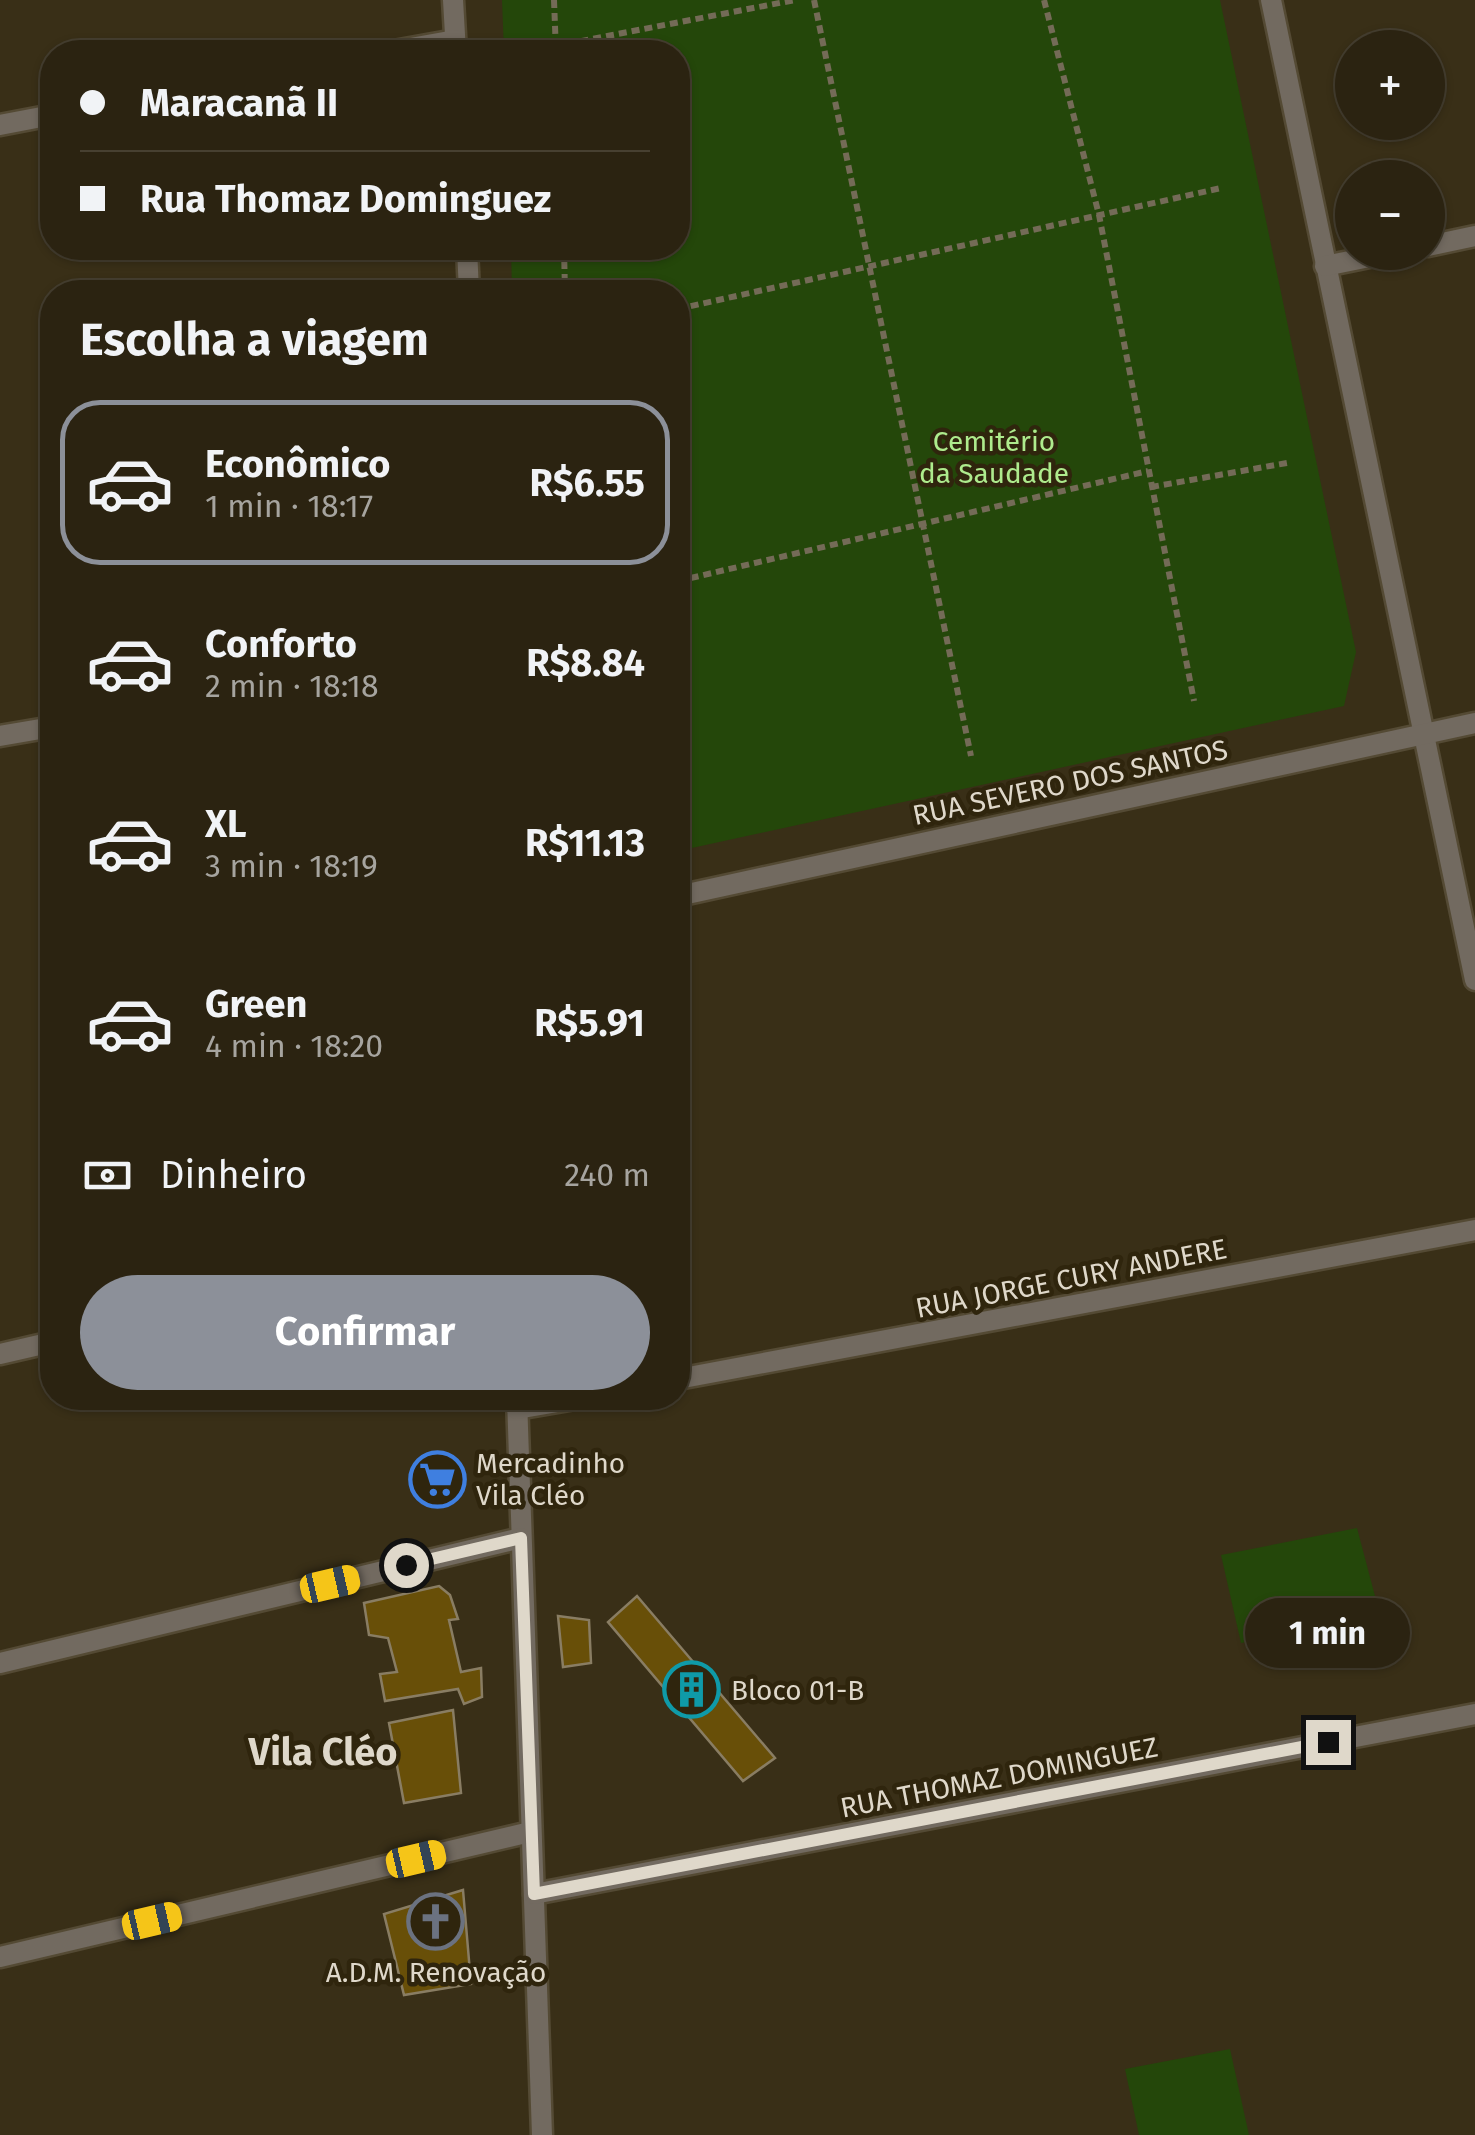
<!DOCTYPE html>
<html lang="pt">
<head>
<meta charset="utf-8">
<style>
  body { margin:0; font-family:"Fira Sans",sans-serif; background:#372f1f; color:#f1f3f6; height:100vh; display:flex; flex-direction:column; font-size:38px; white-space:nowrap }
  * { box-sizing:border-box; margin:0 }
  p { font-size:32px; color:#a6a49f }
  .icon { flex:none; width:55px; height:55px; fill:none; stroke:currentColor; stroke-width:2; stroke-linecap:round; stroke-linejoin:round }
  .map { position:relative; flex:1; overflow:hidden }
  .panel { position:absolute; left:40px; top:280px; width:650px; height:1130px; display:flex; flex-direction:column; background:#2b2311; border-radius:40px; box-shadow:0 2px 8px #0004,0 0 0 2px #474031 }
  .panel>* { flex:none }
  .top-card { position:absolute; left:40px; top:40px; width:650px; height:220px; border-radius:40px; box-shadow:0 2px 8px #0004,0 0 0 2px #474031; display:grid; align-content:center; height:220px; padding:0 40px; background:#2b2311 }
  .tools { position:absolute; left:1335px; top:30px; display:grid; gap:20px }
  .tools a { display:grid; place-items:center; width:110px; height:110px; border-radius:50%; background:#2b2311; box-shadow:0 2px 8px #0004,0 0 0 2px #474031; font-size:50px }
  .end { position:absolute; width:45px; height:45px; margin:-22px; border:12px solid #dfd8ca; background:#111; box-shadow:0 0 0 5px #111 }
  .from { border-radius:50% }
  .bubble { position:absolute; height:70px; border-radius:35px; background:#2b2311; box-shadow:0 2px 8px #0004,0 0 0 2px #474031; font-size:32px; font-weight:700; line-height:70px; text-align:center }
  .car { position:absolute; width:30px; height:60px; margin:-30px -15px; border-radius:12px; box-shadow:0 0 8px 2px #0007; background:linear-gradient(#f5c518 24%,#345 0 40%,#f5c518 0 76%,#345 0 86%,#f5c518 0) }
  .top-card b { display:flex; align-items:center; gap:35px; height:95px; font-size:38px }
  .top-card b+b { border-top:2px solid #474031 }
  .top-card i { width:25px; height:25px; background:#f1f3f6 }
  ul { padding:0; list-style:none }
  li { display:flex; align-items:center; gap:30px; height:165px; margin:0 20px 15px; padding:0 20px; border:5px solid transparent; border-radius:40px }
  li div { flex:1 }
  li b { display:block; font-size:38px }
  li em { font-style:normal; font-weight:700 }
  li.active { border-color:#8c9099 }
  li>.icon { width:90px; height:90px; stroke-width:1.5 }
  h2 { padding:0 40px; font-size:45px; line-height:120px }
  .pay { display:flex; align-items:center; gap:25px; height:110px; padding:0 40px; font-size:38px }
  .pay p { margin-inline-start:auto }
  .primary-button { display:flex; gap:20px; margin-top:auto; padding:20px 40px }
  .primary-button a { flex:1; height:115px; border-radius:60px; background:#8c9099; color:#fff; font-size:40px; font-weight:700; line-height:115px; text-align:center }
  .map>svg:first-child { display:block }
  .green { fill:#24470a }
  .building { fill:#684f08; stroke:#897d63; stroke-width:2.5 }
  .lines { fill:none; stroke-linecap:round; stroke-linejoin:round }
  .street-casing { stroke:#544a34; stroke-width:25 }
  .path { stroke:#746b57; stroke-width:6; stroke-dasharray:8 5; stroke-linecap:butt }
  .street { stroke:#726a60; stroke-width:20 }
  .route { stroke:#dfd8ca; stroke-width:12 }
  .labels { text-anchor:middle; stroke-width:9; stroke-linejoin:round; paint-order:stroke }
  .park-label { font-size:28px; fill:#aeeb8d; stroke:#2f250d }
  .street-label { font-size:28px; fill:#dfd8ca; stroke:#2f250d }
  .poi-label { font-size:28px; fill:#dfd8ca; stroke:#2f250d; text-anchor:start }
  .district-label { font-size:38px; font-weight:bold; fill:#dfd8ca; stroke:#2f250d }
</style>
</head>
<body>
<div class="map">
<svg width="1475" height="2135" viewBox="0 0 1475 2135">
  <rect width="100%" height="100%" fill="#392f17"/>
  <g class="green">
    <path d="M502,0H1220L1356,652L1344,706L678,851V292H512L511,248H678V52H504Z"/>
    <path d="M1357,1528L1380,1615L1241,1643L1221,1555Z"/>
    <path d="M1230,2049L1249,2135H1139L1125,2069Z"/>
  </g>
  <g class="building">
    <path d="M439,1586L450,1595L458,1619L449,1620L461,1672L481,1668L482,1697L464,1704L458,1689L385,1701L380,1674L397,1672L388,1638L369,1635L364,1603Z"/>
    <path d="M637,1596L775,1758L743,1781L608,1622Z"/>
    <path d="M558,1616L589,1620L591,1663L563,1667Z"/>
    <path d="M453,1710L461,1793L404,1803L389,1723Z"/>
    <path d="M463,1890L471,1984L404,1995L384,1914Z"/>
  </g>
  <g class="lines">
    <defs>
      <g id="street">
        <path d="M453,0L456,52"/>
        <path d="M1271,0L1475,980"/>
        <path d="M388,52L455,40"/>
        <path d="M0,125L52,115"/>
        <path d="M1428,246L1475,236"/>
        <path d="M467,248L469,292"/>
        <path d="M1325,266L1394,252"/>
        <path d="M0,736L52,727"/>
        <path d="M678,896L1475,723"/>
        <path d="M0,1354L52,1342"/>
        <path d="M678,1379L1475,1230"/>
        <path d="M517,1398L542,2135"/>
        <path d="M517,1409L581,1398"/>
        <path d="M0,1663L521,1538"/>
        <path d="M534,1894L1475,1714"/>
        <path d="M0,1957L530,1832"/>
      </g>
    </defs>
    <use href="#street" class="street-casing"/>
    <g class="path">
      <path d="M554,0L556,52"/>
      <path d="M814,0L971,756"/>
      <path d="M1044,0L1099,215L1194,701"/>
      <path d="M555,46L795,0"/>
      <path d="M564,248L565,292"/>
      <path d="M678,309L1221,188"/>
      <path d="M1151,487L1287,463"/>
      <path d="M678,581L1148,471"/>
    </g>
    <use href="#street" class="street"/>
  </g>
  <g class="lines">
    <path class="route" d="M406,1565L521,1538L534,1894L1328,1742"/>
  </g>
  <defs>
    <symbol id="supermarket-ring" viewBox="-11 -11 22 22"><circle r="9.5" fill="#2f250d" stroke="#3f7fe0" stroke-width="1.5"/><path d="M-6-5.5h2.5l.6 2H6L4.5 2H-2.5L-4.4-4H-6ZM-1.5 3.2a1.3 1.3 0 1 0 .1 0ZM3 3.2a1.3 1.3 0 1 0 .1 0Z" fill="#3f7fe0"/></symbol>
    <symbol id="building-ring" viewBox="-11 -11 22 22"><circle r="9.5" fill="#2f250d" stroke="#0f9aa8" stroke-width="1.5"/><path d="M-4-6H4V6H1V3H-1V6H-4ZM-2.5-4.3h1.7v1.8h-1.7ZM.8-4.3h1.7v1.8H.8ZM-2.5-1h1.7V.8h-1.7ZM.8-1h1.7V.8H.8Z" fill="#0f9aa8"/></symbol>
    <symbol id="church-ring" viewBox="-11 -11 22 22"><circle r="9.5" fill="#2f250d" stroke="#6b7280" stroke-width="1.5"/><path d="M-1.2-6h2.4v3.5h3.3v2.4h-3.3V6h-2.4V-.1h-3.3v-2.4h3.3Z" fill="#6b7280"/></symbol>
  </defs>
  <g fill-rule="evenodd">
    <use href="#supermarket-ring" x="406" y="1448" width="63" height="63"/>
    <use href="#building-ring" x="660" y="1658" width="63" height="63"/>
    <use href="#church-ring" x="404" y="1890" width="63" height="63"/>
  </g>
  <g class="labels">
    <g class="park-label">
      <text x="994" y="451">Cemitério<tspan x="994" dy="32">da Saudade</tspan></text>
    </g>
    <g class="street-label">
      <text transform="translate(1070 782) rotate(-12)" y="10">RUA SEVERO DOS SANTOS</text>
      <text transform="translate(1071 1278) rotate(-11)" y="10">RUA JORGE CURY ANDERE</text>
      <text transform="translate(999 1777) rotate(-11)" y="10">RUA THOMAZ DOMINGUEZ</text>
    </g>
    <g class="poi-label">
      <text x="476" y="1473">Mercadinho<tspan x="476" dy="32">Vila Cléo</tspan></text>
      <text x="731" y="1700">Bloco 01-B</text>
      <text x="436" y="1982" text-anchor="middle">A.D.M. Renovação</text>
    </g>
    <g class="district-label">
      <text x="323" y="1765">Vila Cléo</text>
    </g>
  </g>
</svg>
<div class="tools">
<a>+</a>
<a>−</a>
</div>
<i class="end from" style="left:406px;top:1565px"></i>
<i class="end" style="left:1328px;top:1742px"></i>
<div class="bubble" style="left:1245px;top:1598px;width:165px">1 min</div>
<i class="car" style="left:330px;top:1584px;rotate:77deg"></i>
<i class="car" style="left:416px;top:1859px;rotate:77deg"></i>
<i class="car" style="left:152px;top:1921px;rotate:77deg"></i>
<div class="top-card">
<b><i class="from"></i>Maracanã II</b>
<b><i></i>Rua Thomaz Dominguez</b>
</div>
<section class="panel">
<h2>Escolha a viagem</h2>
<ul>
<li class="active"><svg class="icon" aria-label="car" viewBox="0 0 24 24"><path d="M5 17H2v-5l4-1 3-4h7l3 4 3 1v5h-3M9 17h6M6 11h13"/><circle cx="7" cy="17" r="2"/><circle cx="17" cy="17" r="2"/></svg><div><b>Econômico</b><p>1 min · 18:17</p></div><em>R$6.55</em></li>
<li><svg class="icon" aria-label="car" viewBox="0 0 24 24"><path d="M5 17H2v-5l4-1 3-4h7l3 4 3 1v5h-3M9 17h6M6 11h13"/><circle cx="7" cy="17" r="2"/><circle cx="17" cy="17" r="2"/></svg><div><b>Conforto</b><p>2 min · 18:18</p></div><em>R$8.84</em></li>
<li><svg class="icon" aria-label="car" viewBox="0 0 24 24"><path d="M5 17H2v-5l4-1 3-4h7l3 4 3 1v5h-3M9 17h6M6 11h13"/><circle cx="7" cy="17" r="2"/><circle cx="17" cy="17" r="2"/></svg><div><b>XL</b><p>3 min · 18:19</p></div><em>R$11.13</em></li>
<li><svg class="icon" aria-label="car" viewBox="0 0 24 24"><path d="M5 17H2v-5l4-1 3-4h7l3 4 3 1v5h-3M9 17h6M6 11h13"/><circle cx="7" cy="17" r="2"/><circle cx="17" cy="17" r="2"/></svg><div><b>Green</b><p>4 min · 18:20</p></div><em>R$5.91</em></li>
</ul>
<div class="pay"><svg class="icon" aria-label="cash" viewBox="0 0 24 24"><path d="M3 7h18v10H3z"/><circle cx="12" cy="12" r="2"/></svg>Dinheiro<p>240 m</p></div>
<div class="primary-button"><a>Confirmar</a></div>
</section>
</div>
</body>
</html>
